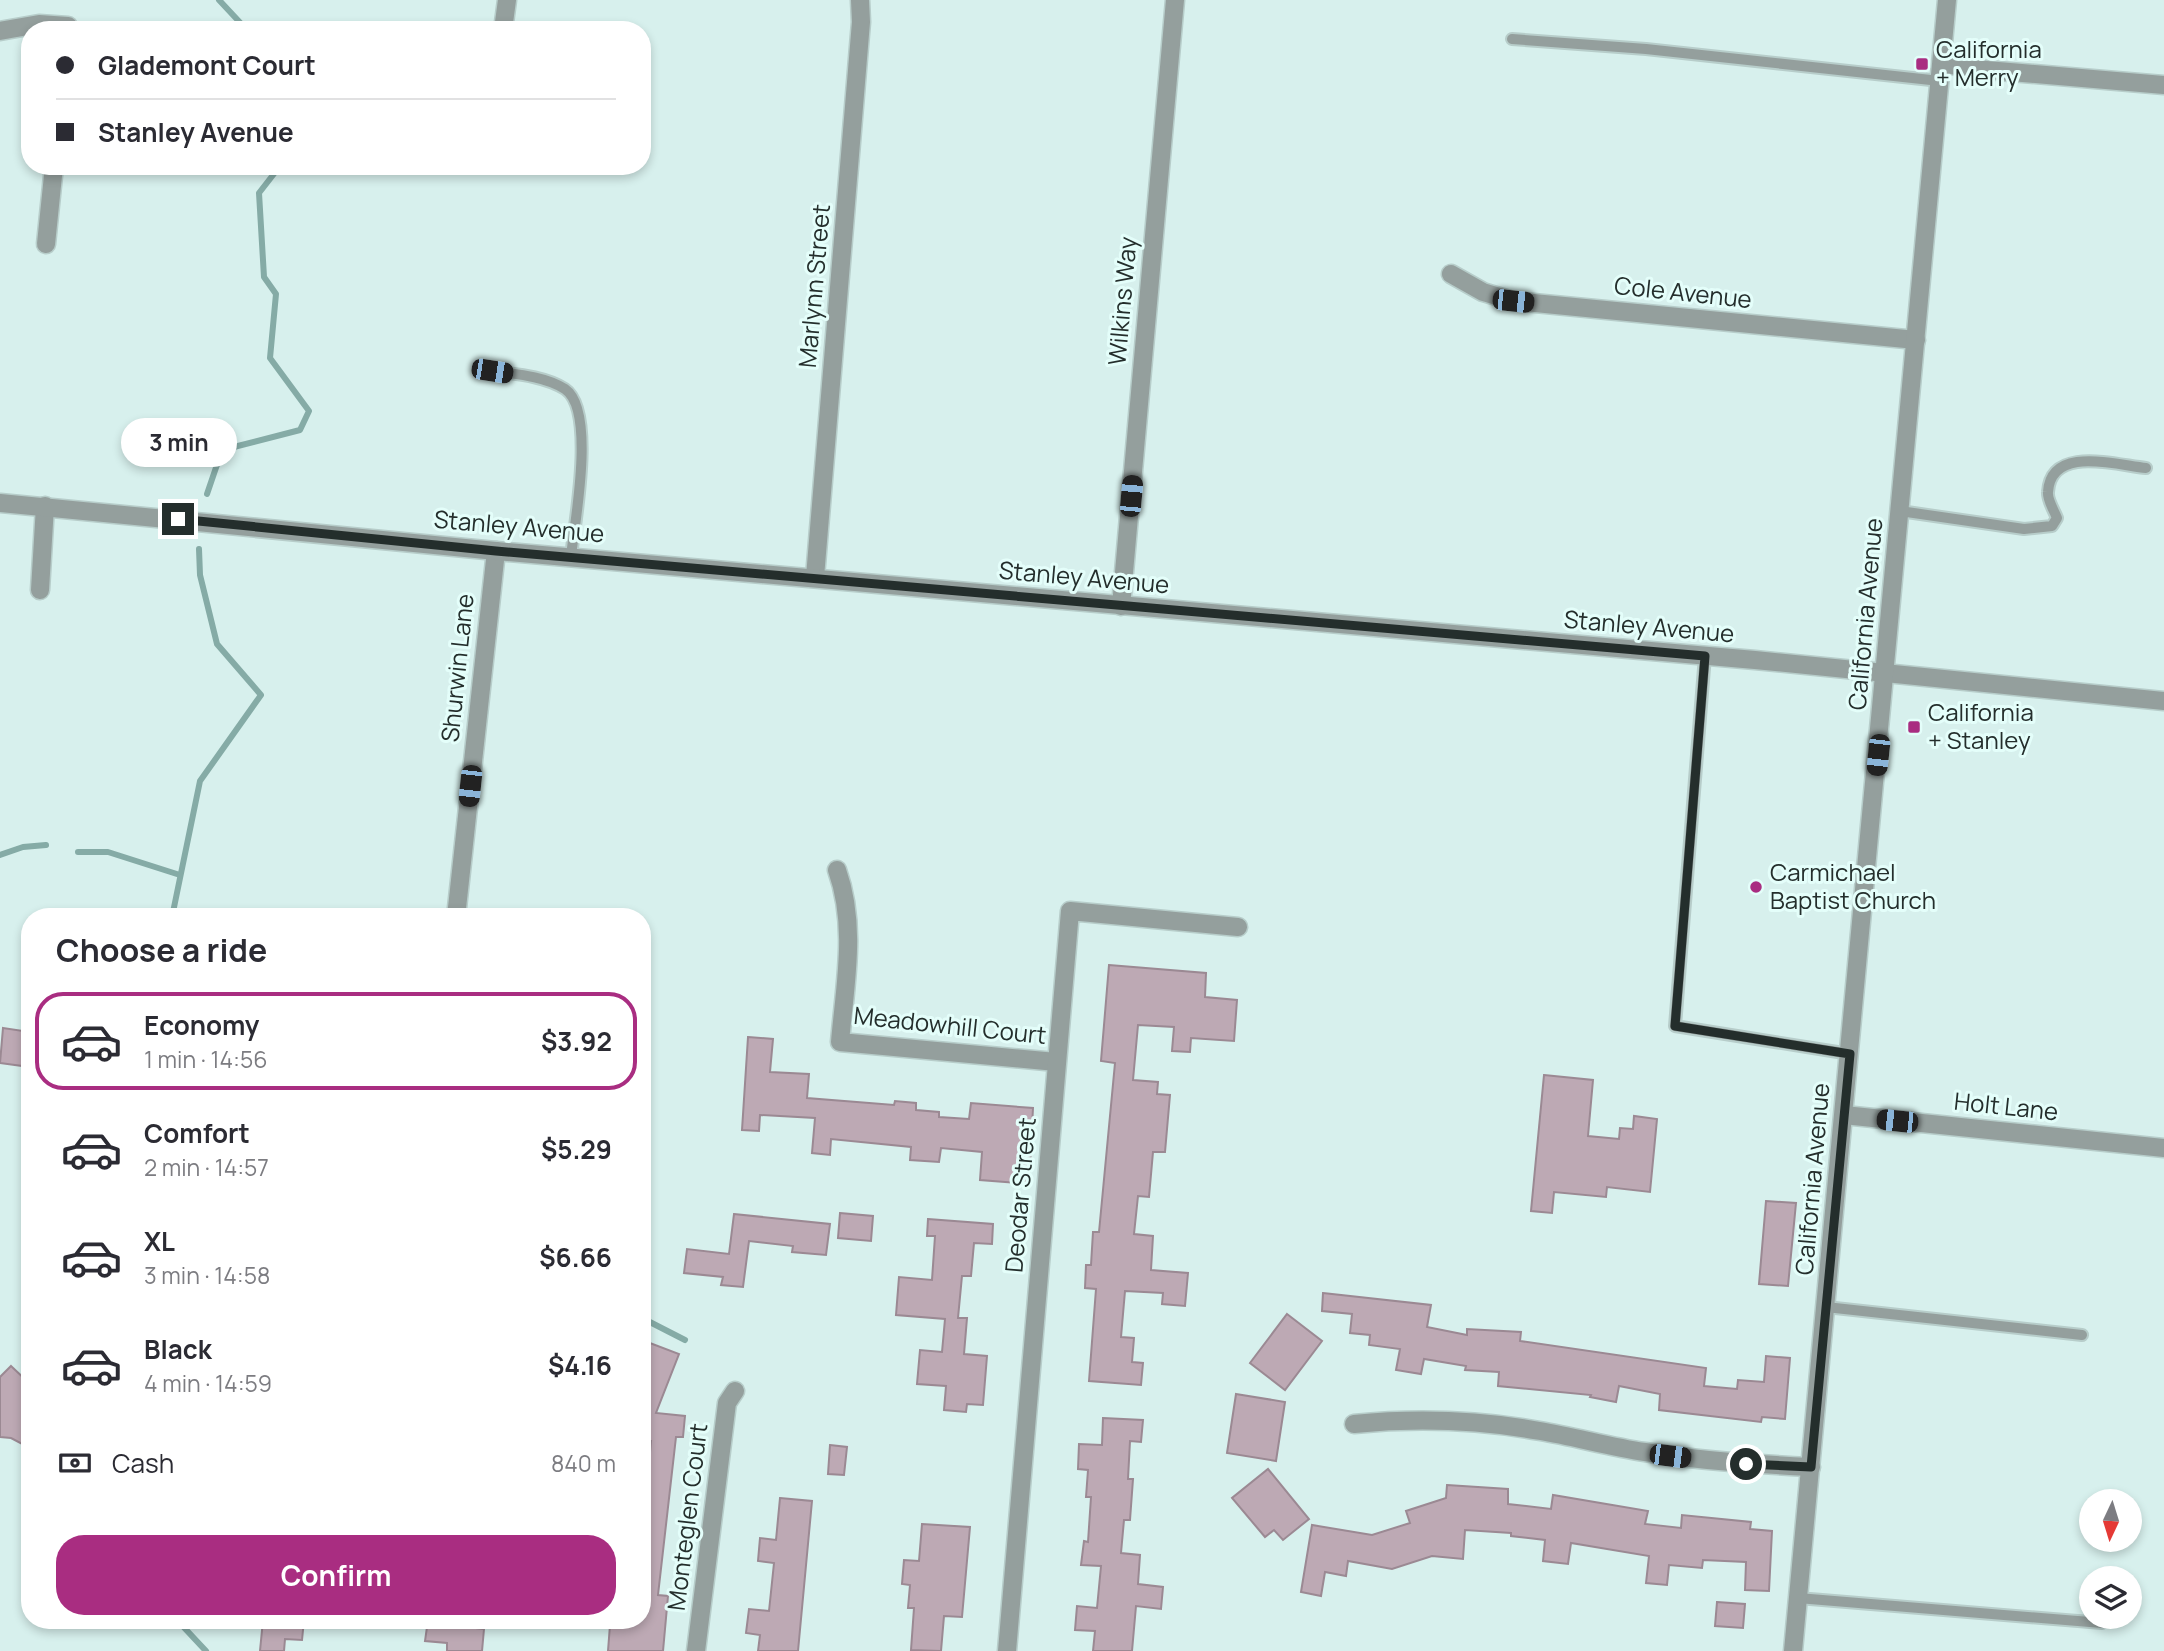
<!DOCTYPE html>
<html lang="en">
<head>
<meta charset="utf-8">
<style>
  body { margin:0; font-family:Manrope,sans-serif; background:#f7f7f7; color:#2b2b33; height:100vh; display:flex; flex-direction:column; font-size:26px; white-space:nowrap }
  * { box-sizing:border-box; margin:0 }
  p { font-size:23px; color:#7c7c81 }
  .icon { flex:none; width:38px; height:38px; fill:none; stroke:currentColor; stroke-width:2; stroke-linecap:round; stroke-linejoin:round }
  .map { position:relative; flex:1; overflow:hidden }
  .details { position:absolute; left:21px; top:908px; width:630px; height:721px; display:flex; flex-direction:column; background:#fff; border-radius:28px; box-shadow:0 4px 10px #0003 }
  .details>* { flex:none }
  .guide { position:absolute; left:21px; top:21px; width:630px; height:154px; border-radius:28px; box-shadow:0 4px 10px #0003; display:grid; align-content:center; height:154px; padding:0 35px; background:#fff }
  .needle { width:46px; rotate:184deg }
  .buttons { position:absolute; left:2079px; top:1489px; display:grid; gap:14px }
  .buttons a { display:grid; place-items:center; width:63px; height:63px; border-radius:50%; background:#fff; box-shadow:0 4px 10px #0003; font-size:35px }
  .end { position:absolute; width:32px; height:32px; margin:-16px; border:9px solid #242e2c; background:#fff; box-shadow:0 0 0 4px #fff }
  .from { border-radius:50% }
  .bubble { position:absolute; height:49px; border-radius:24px; background:#fff; box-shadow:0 4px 10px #0003; font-size:23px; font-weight:700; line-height:49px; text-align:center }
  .car { position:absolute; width:21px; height:42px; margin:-21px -10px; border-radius:9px; box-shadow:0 0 5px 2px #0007; background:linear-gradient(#222 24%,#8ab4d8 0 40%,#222 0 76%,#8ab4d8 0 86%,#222 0) }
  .guide b { display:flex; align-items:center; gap:24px; height:66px; font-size:26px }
  .guide b+b { border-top:2px solid #e1e1e2 }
  .guide i { width:18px; height:18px; background:#2b2b33 }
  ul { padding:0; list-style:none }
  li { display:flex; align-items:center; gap:21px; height:98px; margin:0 14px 10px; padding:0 21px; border:4px solid transparent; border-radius:28px }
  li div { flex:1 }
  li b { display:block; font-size:26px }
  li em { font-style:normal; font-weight:700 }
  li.selected { border-color:#a92d81 }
  li>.icon { width:63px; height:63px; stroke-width:1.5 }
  h2 { padding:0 35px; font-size:32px; line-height:84px }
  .pay { display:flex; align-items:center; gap:18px; height:77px; padding:0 35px; font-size:26px }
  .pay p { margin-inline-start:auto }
  .button { display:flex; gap:14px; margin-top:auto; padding:14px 35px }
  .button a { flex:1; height:80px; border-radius:28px; background:#a92d81; color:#fff; font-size:28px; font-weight:700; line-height:80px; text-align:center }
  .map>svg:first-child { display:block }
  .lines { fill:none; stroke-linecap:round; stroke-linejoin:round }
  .stream { stroke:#85aba6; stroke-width:6 }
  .building { fill:#bda9b4; stroke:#9b8993; stroke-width:2 }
  .service-casing { stroke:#b7cdca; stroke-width:14 }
  .minor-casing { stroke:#b7cdca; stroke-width:21 }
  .tertiary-casing { stroke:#b7cdca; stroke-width:21 }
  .service { stroke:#949f9d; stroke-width:10 }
  .minor { stroke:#949f9d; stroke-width:18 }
  .tertiary { stroke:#949f9d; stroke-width:18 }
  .route { stroke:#242e2c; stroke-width:9 }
  .poi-dot { fill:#a92d81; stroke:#e4fefa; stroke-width:2.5 }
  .labels { text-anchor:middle; stroke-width:6; stroke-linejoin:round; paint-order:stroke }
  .poi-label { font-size:24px; fill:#242e2c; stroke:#e4fefa; text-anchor:start }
  .street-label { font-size:24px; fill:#242e2c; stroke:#e4fefa }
</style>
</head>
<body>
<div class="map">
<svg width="2164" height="1651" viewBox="0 0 2164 1651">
  <rect width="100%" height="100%" fill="#d7f0ed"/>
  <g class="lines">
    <g class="stream">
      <path d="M219,0L247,30"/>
      <path d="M207,494L222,450L300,430L309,411L270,358L276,294L264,277L259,193L280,166"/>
      <path d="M78,852H108L180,875"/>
      <path d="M0,855L23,847L46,845"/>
      <path d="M172,917L200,781L261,695L217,644L200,575L199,549"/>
      <path d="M642,1318L685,1340"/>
      <path d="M177,1620L206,1651"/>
    </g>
  </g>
  <g class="building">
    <path d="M1109,965L1206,973L1205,997L1237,1000L1234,1041L1191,1038L1190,1052L1172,1051L1174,1027L1138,1025L1133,1080L1158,1082L1157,1094L1170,1095L1165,1152H1153L1149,1197L1138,1196L1134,1234L1153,1236L1151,1270L1188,1273L1185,1306L1162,1304L1163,1293L1125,1291L1121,1337L1134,1338L1132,1362L1143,1363L1141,1385L1089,1381L1096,1289L1085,1288L1086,1265H1091L1093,1232H1099L1115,1063L1101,1061Z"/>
    <path d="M3,1028L30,1032V1067L0,1063Z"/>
    <path d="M748,1037L773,1039L770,1072L809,1074L807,1098L894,1105L895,1101L916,1103V1110L939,1112V1117L969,1119L971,1103L1033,1108L1029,1184L980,1180L982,1152L941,1148L939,1162L910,1160L911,1147L831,1139L830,1155L812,1153L815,1118L760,1115L759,1131L742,1130Z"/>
    <path d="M1544,1075L1593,1080L1588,1136L1619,1139L1620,1128L1633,1129L1634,1116L1657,1119L1650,1192L1607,1187L1606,1197L1554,1192L1552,1213L1531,1211Z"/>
    <path d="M1766,1201L1796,1203L1788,1286L1759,1284Z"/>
    <path d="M840,1213L873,1216L871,1241L838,1238Z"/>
    <path d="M734,1214L830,1224L826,1255L792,1252L793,1246L749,1241L743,1287L721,1285L723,1277L684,1273L687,1249L729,1254Z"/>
    <path d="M928,1219L993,1224L992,1244L974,1243L971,1276H962L958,1318H967L964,1354L987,1356L983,1405L967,1404L966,1412L944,1410L946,1386L917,1384L920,1350L942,1352L945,1319L896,1315L899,1277L932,1280L935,1236H927Z"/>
    <path d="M1323,1293L1431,1305L1427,1327L1467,1335V1329L1521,1332L1520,1341L1706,1368L1704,1386L1737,1389L1738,1380L1764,1382L1766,1356L1790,1358L1785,1419L1762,1417L1761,1422L1659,1410L1660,1394L1619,1386L1616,1402L1590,1397L1591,1395L1498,1386L1499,1372L1465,1370L1466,1366L1424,1359L1421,1374L1396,1370L1400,1349L1369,1345L1370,1335L1350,1333L1352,1314L1322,1311Z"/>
    <path d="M1287,1314L1322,1341L1285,1390L1250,1363Z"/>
    <path d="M642,1340L679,1354L656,1413L685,1416L683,1437H676L658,1595L668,1596L663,1651H608L610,1625L629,1627L630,1620H642V1487H647L651,1441H645L642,1445Z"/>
    <path d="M11,1366L30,1384V1448L11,1438L0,1437V1377Z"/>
    <path d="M1236,1394L1285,1402L1276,1461L1227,1453Z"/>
    <path d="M1103,1418L1143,1420L1141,1442L1130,1441L1128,1479H1133L1130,1520H1124L1121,1553L1140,1555L1138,1584L1163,1587L1161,1609L1136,1606L1132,1651H1093L1095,1631L1075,1630L1077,1606L1097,1608L1101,1566L1081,1565L1084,1541L1088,1542L1091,1497H1086L1088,1470L1078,1469L1079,1444L1102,1445Z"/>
    <path d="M830,1445L847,1447L844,1475L828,1474Z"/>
    <path d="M1268,1469L1309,1519L1283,1540L1274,1530L1265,1537L1232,1498Z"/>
    <path d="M1447,1485L1508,1489V1504L1551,1509L1553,1495L1648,1511L1645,1524L1681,1528L1682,1515L1751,1522L1750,1529L1772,1531L1769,1591L1745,1590L1746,1562L1703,1560L1702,1568L1669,1565L1667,1585L1646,1583L1649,1556L1571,1543L1568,1564L1543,1561L1545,1540L1511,1536V1533L1465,1530L1463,1559L1432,1556L1392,1569L1348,1561L1346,1576L1325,1572L1321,1596L1301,1592L1312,1525L1372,1535L1410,1523L1406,1511L1446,1498Z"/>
    <path d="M780,1498L812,1501L798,1651H758L760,1635L746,1633L749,1609L769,1611L774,1563L758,1561L760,1538L776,1540Z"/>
    <path d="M922,1524L970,1527L962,1617L944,1616L941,1651L911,1650L914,1608H908L910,1585L902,1584L904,1560L919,1561Z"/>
    <path d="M1717,1602L1745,1604L1743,1628L1715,1626Z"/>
    <path d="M263,1620H304L302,1640L285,1639L284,1651H260Z"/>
    <path d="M428,1620H449L448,1625L484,1629L482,1651H447V1643L425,1641Z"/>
  </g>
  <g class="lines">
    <defs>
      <g id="service">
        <path d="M1512,39L1646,49L1940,81"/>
        <path d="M492,371C515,374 545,376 565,389C596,410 575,521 571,556"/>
        <path d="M1900,511L2024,529L2052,526L2057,518C2054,510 2047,500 2048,492C2051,445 2116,465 2146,468"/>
        <path d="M1705,656L1675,1026L1850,1054"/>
        <path d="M1826,1307L2082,1335"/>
        <path d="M1798,1598L2102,1623"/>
      </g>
      <g id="minor">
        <path d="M503,30L507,0"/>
        <path d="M0,31L39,24L68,26V30"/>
        <path d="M1942,62L1963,68L2164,85"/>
        <path d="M46,244L54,166"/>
        <path d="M1451,274L1483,292L1513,301L1916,340"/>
        <path d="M815,577L861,22L860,0"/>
        <path d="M40,590L45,506"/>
        <path d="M1121,606L1175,0"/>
        <path d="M837,870C857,926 845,984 840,1042L1056,1062"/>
        <path d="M456,917L496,551"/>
        <path d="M1844,1115L2164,1148"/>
        <path d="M1354,1424C1415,1418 1479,1420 1540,1431C1576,1437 1610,1447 1645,1452C1701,1461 1755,1464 1811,1467"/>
        <path d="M696,1651L727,1403L735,1391"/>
        <path d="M1007,1651L1070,911L1238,927"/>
      </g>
      <g id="tertiary">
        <path d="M0,503L496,551L1755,660L2164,701"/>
        <path d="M1793,1651L1947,0"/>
      </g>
    </defs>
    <use href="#service" class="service-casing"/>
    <use href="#minor" class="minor-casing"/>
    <use href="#tertiary" class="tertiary-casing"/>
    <use href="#service" class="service"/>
    <use href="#minor" class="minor"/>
    <use href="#tertiary" class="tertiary"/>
  </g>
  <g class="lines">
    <path class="route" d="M178,519L496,551L1705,656L1675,1026L1850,1054L1811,1467L1746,1464"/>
  </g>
  <g class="poi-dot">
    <rect x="1915" y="57" width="14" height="14" rx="3.5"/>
    <rect x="1907" y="720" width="14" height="14" rx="3.5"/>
    <circle cx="1756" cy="887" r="7"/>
  </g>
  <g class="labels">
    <g class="poi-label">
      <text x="1936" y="58">California<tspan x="1936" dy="28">+ Merry</tspan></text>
      <text x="1928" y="721">California<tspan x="1928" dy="28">+ Stanley</tspan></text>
      <text x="1770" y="881">Carmichael<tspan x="1770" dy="28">Baptist Church</tspan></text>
    </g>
    <g class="street-label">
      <text transform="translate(815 286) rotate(-85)" y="8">Marlynn Street</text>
      <text transform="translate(1683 293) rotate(6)" y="8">Cole Avenue</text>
      <text transform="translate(1123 301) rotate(-85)" y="8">Wilkins Way</text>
      <text transform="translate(519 527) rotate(5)" y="8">Stanley Avenue</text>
      <text transform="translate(1084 578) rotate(5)" y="8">Stanley Avenue</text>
      <text transform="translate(1866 614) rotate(-85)" y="8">California Avenue</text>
      <text transform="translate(1649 627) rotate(5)" y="8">Stanley Avenue</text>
      <text transform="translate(458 668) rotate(-84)" y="8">Shurwin Lane</text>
      <text transform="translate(950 1026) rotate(6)" y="8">Meadowhill Court</text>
      <text transform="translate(2006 1107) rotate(6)" y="8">Holt Lane</text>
      <text transform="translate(1813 1179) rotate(-85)" y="8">California Avenue</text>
      <text transform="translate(1021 1195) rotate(-85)" y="8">Deodar Street</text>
      <text transform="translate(688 1517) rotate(-83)" y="8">Monteglen Court</text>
    </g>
  </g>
</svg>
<div class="buttons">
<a><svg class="needle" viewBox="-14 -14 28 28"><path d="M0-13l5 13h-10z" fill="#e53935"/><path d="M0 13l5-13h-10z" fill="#7c7c81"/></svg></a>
<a><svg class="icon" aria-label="layers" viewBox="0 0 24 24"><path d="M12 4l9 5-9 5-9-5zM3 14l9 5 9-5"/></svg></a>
</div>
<i class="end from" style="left:1746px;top:1464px"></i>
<i class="end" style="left:178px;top:519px"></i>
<div class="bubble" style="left:121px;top:418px;width:116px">3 min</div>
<i class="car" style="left:1513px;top:301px;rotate:96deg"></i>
<i class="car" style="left:492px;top:371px;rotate:99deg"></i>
<i class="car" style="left:1131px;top:496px;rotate:5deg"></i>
<i class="car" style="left:1878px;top:755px;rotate:186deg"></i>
<i class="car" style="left:470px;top:786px;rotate:186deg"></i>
<i class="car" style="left:1897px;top:1121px;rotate:276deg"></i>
<i class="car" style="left:1670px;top:1456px;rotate:97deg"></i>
<div class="guide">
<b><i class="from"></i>Glademont Court</b>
<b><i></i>Stanley Avenue</b>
</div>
<section class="details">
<h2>Choose a ride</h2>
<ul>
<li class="selected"><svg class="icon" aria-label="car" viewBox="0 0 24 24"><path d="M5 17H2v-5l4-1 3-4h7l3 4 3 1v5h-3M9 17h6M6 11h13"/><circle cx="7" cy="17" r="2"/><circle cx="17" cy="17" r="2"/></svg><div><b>Economy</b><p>1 min · 14:56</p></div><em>$3.92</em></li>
<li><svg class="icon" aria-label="car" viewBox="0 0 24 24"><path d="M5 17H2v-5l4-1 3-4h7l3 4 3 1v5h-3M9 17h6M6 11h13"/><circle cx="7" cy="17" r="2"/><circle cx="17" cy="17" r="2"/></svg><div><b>Comfort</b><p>2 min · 14:57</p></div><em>$5.29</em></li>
<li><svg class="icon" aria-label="car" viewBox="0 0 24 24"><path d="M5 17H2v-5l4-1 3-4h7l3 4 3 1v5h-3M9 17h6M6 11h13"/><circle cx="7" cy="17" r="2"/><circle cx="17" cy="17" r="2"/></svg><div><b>XL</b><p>3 min · 14:58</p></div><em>$6.66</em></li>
<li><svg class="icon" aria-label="car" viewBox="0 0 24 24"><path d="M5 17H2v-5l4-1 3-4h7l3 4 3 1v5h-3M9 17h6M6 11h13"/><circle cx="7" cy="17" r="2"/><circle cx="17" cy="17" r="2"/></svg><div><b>Black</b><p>4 min · 14:59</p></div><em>$4.16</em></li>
</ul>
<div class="pay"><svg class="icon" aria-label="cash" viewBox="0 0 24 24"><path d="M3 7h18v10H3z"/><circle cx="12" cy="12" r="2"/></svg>Cash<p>840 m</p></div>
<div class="button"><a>Confirm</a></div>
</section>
</div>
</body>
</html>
